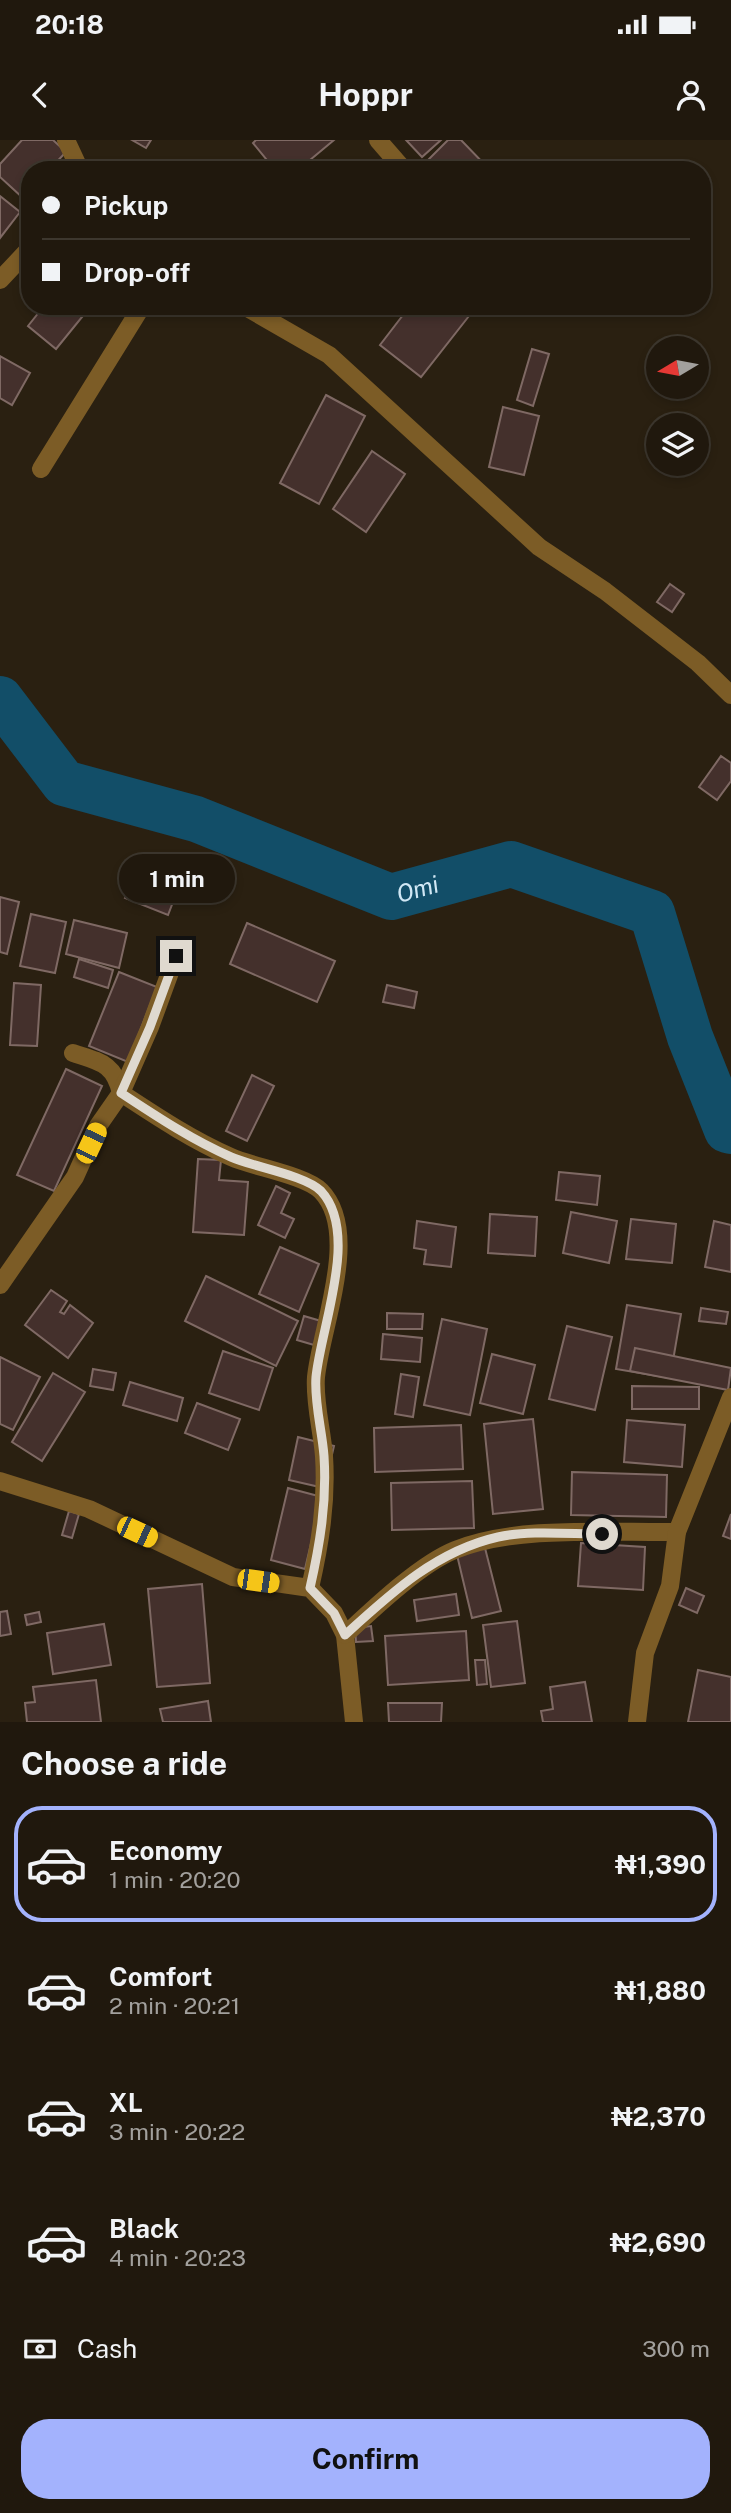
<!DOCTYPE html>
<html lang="en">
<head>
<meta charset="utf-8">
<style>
  body { margin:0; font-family:"Public Sans",sans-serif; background:#2d251b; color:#f1f3f6; height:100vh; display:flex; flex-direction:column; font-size:26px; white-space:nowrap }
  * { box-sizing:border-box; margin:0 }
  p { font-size:23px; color:#a2a09d }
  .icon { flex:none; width:38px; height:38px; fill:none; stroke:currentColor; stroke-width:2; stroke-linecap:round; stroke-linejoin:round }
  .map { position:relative; height:1582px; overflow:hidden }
  .drawer { display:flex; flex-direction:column; background:#20180d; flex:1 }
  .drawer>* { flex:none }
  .top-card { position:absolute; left:21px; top:21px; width:690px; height:154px; border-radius:28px; box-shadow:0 4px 10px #0003,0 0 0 2px #3d372e; display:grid; align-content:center; height:154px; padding:0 21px; background:#20180d }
  .needle { width:46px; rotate:260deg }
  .buttons { position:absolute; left:646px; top:196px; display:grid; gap:14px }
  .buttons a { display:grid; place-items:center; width:63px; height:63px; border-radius:50%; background:#20180d; box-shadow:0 4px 10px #0003,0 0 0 2px #3d372e; font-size:35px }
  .end { position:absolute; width:32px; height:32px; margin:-16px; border:9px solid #dfd9cf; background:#111; box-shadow:0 0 0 4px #111 }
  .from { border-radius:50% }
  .bubble { position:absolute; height:49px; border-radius:24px; background:#20180d; box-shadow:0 4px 10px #0003,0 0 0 2px #3d372e; font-size:23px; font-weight:700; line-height:49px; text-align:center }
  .car { position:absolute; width:21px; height:42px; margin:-21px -10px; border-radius:9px; box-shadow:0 0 5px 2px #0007; background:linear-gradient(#f5c518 24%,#345 0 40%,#f5c518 0 76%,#345 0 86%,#f5c518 0) }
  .top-card b { display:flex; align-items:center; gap:24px; height:66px; font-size:26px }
  .top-card b+b { border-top:2px solid #3d372e }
  .top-card i { width:18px; height:18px; background:#f1f3f6 }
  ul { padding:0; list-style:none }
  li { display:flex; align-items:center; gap:21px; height:116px; margin:0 14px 10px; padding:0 7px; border:4px solid transparent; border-radius:28px }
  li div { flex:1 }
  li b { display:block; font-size:26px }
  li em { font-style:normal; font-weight:700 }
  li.selected { border-color:#a3b2fd }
  li>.icon { width:63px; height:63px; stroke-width:1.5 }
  h2 { padding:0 21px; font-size:32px; line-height:84px }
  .pay { display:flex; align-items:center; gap:18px; height:77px; padding:0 21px; font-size:26px }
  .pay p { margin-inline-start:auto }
  .button { display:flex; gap:14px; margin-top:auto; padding:14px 21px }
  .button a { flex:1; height:80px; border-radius:28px; background:#a3b2fd; color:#111; font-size:28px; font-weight:700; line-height:80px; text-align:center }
  .status { display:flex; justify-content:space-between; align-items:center; height:49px; padding:0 35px; background:#20180d; direction:ltr }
  .status svg { height:19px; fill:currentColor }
  header { display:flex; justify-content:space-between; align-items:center; height:91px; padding:0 21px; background:#20180d; font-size:32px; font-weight:700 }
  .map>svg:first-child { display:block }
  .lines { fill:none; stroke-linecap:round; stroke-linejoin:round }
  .river { stroke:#124e68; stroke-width:46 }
  .building { fill:#44302c; stroke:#7f6964; stroke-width:2 }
  .minor { stroke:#7c5c26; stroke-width:18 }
  .route { stroke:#dfd9cf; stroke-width:9 }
  .labels { text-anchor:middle; stroke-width:5; stroke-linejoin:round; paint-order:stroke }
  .water-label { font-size:24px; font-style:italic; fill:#d0e7f4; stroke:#201608 }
</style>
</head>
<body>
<div class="status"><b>20:18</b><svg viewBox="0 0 49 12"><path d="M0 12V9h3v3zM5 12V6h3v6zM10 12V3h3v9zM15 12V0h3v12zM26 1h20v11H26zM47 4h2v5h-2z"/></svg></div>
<header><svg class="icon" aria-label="back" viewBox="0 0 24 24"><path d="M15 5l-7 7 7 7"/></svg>Hoppr<svg class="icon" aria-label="person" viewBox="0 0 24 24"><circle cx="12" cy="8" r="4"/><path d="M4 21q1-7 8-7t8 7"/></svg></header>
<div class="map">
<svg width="731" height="1582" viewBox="0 0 731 1582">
  <rect width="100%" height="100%" fill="#2a2011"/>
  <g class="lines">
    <path class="river" id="s1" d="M0,559L64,643L196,679L391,757L511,724L652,773L690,897L727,990L731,991"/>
  </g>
  <g class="building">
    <path d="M22,0H53L66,12L49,30H30V51L23,58L0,37V24Z"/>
    <path d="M132,0H151L146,8Z"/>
    <path d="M256,0H334L298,30H275L253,3Z"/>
    <path d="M406,0H441L422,17Z"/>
    <path d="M448,0H461L490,30H432L425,23Z"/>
    <path d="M0,56L20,72L0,98Z"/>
    <path d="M44,166H91L56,209L28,186Z"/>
    <path d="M410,166H457L469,176L421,237L380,205Z"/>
    <path d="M532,209L549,214L533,266L517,260Z"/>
    <path d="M0,216L30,233L12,265L0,258Z"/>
    <path d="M326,255L365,276L319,364L280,343Z"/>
    <path d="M503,267L539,276L524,335L489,327Z"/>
    <path d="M372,311L405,334L366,392L333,369Z"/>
    <path d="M670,444L684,454L672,472L657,462Z"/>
    <path d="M721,616L731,623V641L717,660L699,647Z"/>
    <path d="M137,727L149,731L147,737L178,749L168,775L125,758Z"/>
    <path d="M0,757L19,762L7,814L0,812Z"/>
    <path d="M31,774L66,782L55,833L20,826Z"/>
    <path d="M74,780L127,793L119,828L66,814Z"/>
    <path d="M247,783L335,821L317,862L230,824Z"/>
    <path d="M79,819L113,830L108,848L74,837Z"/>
    <path d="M119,832L157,847L128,922L89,906Z"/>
    <path d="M14,843L41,845L37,906L10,905Z"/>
    <path d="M387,845L417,852L414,868L383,862Z"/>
    <path d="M66,929L102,946L54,1051L17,1035Z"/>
    <path d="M252,935L274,946L247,1001L226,991Z"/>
    <path d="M198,1019L221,1020L219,1040L248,1042L244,1095L193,1092Z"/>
    <path d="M559,1032L600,1036L597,1065L556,1060Z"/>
    <path d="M276,1046L290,1053L281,1073L294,1079L285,1098L258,1085Z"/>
    <path d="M571,1072L617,1081L609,1123L563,1113Z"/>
    <path d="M490,1074L537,1077L535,1116L488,1113Z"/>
    <path d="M631,1079L676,1084L672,1123L626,1119Z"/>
    <path d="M417,1081L456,1087L451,1127L424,1124L426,1110L414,1108Z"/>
    <path d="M714,1081L731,1085V1132L705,1127Z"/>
    <path d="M280,1107L319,1124L299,1172L259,1154Z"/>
    <path d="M206,1136L298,1181L276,1226L185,1181Z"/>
    <path d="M51,1150L67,1161L60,1172L64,1174L70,1165L93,1183L68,1218L25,1185Z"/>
    <path d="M627,1165L681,1174L670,1238L616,1229Z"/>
    <path d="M701,1168L728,1172L726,1184L699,1181Z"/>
    <path d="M387,1173L423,1174L422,1189H387Z"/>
    <path d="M304,1176L321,1181L314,1205L297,1200Z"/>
    <path d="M442,1179L487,1189L470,1275L424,1265Z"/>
    <path d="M567,1186L612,1197L595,1270L549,1259Z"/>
    <path d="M383,1194L422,1198L420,1222L381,1219Z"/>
    <path d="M635,1208L731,1228L728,1250L630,1231Z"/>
    <path d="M223,1211L273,1228L259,1270L209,1253Z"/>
    <path d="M492,1214L535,1225L523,1274L480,1263Z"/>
    <path d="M0,1217L40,1237L13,1290L0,1284Z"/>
    <path d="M93,1229L116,1233L113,1250L90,1246Z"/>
    <path d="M53,1233L85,1252L42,1321L12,1302Z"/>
    <path d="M401,1234L419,1237L413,1277L395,1274Z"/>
    <path d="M130,1242L183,1258L177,1281L123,1265Z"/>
    <path d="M632,1246L699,1247V1269H632Z"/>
    <path d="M197,1263L240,1279L228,1310L185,1293Z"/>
    <path d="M533,1279L543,1369L493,1374L484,1284Z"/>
    <path d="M627,1280L685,1285L682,1327L624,1322Z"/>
    <path d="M461,1285L463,1329L375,1332L374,1288Z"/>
    <path d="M298,1297L334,1306L324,1348L289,1340Z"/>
    <path d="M572,1332L667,1335L666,1377L571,1375Z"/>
    <path d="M472,1341L474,1388L392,1390L391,1343Z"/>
    <path d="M288,1348L322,1357L305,1429L271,1420Z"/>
    <path d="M69,1371L79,1374L72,1398L62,1395Z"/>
    <path d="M731,1374V1399L723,1396Z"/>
    <path d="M581,1403L645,1407L643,1450L578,1446Z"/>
    <path d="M485,1408L501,1471L472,1478L457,1415Z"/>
    <path d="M202,1444L210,1543L157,1547L148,1449Z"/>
    <path d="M686,1448L704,1456L697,1473L679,1465Z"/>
    <path d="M456,1454L459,1475L417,1481L414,1460Z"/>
    <path d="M7,1471L11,1494L0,1496V1472Z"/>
    <path d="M39,1472L41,1482L27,1485L25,1475Z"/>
    <path d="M517,1481L525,1543L491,1547L483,1485Z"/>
    <path d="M104,1484L111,1525L53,1534L47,1493Z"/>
    <path d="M371,1486L373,1501L356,1502L355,1488Z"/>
    <path d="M466,1491L469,1540L388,1545L385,1496Z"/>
    <path d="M475,1520H485L487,1544L477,1545Z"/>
    <path d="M698,1530L731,1537V1582H688Z"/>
    <path d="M96,1540L101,1582H27L25,1563L35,1562L33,1547Z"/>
    <path d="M585,1542L592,1582H543L541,1571L553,1569L550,1547Z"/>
    <path d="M208,1561L211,1582H163L160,1569Z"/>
    <path d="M388,1563H442L441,1582H389Z"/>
  </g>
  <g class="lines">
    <g class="minor">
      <path d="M66,0L80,30"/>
      <path d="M378,0L404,30"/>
      <path d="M0,140L30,108"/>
      <path d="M244,166L329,215L539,407L605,451L698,523L731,555"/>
      <path d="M41,329L142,166"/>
      <path d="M73,913C100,922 114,923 121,953C156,976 192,1000 231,1017C253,1027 305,1035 321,1051C361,1092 321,1187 316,1237C314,1262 322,1290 324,1316C327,1362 320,1404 310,1448"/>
      <path d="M0,1145L75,1037L98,986L121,953L150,887L176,816"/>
      <path d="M0,1341L89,1369L233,1437L310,1448L334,1473L345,1495L354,1582"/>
      <path d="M345,1495C373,1469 420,1424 455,1410C516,1385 610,1393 677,1392"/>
      <path d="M637,1582L645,1513L670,1446L677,1392L731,1257"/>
    </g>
  </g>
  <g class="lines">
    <path class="route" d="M176,816L150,887L121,953C156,976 192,1000 231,1017C253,1027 305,1035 321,1051C360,1093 321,1186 316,1237C314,1262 322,1290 324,1316C327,1362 320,1404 310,1448L334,1473L345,1495C391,1453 436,1411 498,1397C528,1390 570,1394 602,1394"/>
  </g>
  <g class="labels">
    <g class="water-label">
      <text dy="8" stroke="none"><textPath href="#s1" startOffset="480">Omi</textPath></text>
    </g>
  </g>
</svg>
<div class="buttons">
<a><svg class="needle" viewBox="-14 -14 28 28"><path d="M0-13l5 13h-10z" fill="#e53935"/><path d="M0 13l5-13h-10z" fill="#a2a09d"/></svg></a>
<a><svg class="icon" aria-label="layers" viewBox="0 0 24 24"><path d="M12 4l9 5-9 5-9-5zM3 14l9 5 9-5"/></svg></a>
</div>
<i class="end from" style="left:602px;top:1394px"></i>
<i class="end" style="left:176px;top:816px"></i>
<div class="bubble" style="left:119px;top:714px;width:116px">1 min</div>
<i class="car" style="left:91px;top:1003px;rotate:25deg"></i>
<i class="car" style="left:137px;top:1392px;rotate:115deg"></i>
<i class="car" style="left:258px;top:1441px;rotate:98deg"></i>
<div class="top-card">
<b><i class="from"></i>Pickup</b>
<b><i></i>Drop-off</b>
</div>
</div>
<section class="drawer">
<h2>Choose a ride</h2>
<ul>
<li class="selected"><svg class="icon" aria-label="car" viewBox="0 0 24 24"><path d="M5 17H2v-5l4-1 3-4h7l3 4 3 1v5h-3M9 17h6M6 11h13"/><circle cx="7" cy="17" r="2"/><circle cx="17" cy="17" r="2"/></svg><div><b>Economy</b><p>1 min · 20:20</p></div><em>₦1,390</em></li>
<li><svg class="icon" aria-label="car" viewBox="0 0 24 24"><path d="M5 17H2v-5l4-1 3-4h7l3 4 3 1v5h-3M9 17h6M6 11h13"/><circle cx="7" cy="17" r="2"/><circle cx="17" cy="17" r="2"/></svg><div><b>Comfort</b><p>2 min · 20:21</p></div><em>₦1,880</em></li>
<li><svg class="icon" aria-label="car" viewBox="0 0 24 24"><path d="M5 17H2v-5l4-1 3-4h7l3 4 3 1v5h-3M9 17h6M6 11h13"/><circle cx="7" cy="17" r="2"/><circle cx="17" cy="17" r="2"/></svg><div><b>XL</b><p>3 min · 20:22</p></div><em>₦2,370</em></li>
<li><svg class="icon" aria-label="car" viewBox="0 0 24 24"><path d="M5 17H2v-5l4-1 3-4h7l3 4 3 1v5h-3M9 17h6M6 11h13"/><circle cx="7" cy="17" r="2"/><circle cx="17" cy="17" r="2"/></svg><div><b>Black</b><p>4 min · 20:23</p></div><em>₦2,690</em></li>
</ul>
<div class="pay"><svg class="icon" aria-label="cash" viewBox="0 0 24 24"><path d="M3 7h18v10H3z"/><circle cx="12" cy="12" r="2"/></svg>Cash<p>300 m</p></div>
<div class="button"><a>Confirm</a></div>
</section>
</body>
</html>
